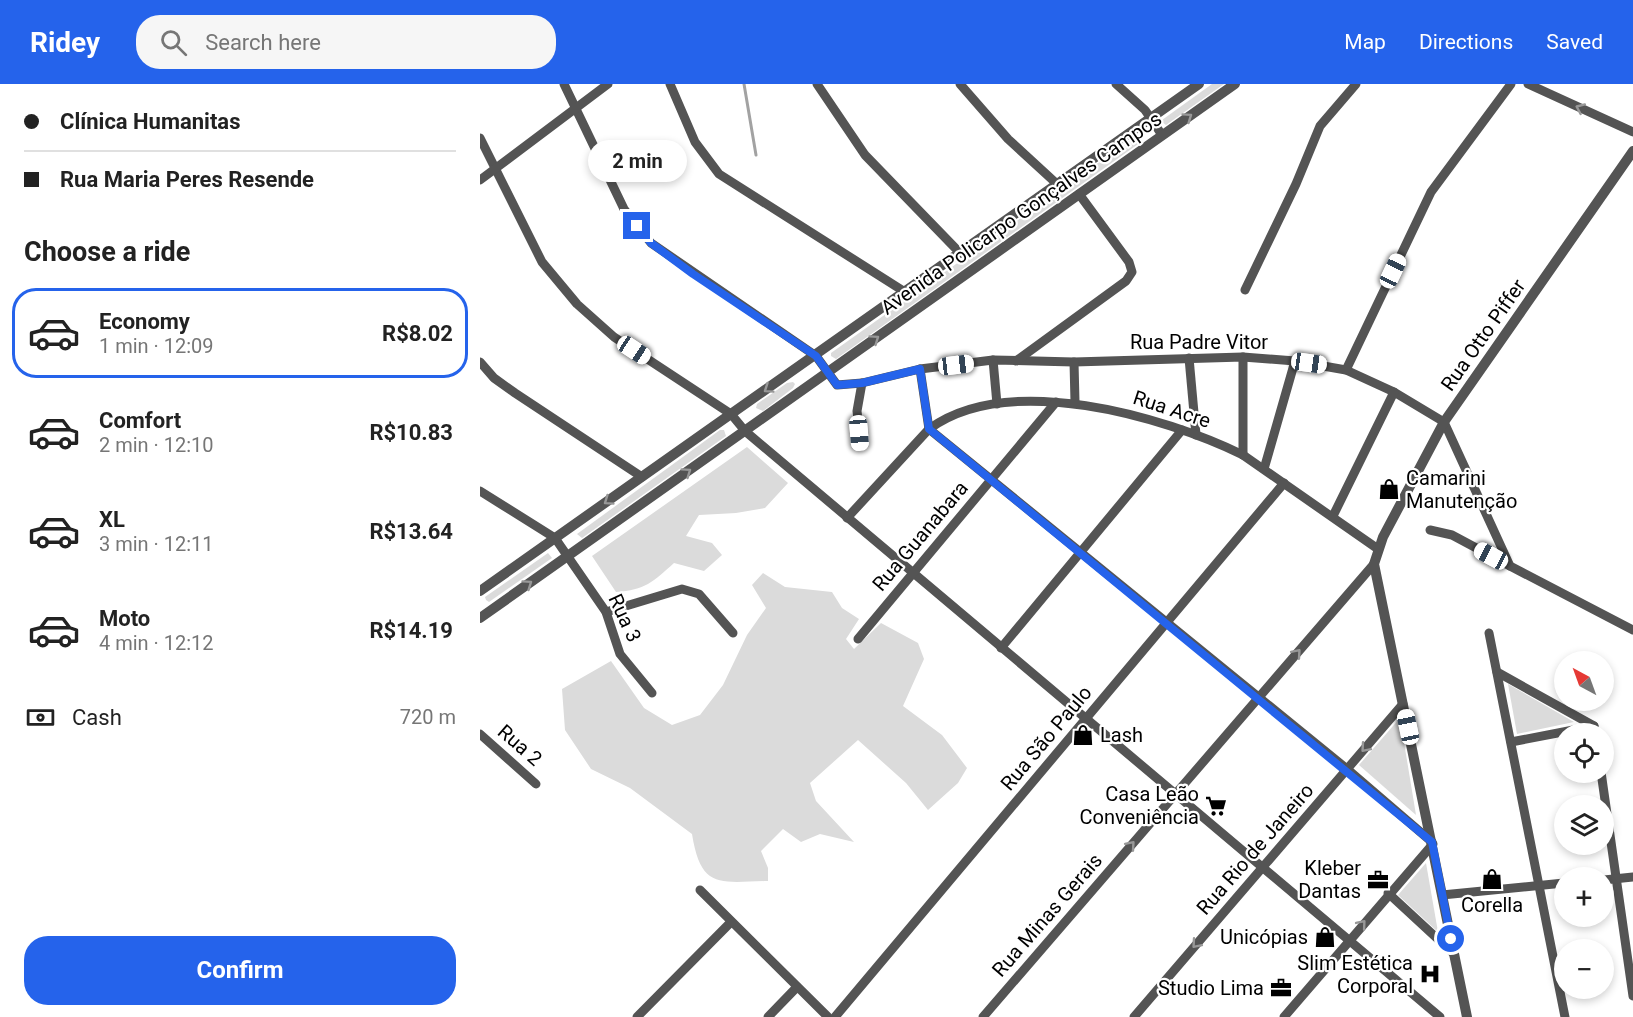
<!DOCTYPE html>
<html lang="en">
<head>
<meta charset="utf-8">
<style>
  body { margin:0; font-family:Roboto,sans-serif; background:#f6f6f6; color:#222; height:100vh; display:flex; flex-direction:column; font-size:22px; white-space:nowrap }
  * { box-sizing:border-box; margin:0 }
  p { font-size:20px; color:#767676 }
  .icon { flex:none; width:33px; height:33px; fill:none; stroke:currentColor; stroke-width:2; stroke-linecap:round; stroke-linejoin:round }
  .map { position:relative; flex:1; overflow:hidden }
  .drawer { display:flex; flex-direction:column; background:#fff; width:480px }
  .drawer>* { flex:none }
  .hud { display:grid; align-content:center; height:132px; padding:0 24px; background:#fff }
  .needle { width:39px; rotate:319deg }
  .fabs { position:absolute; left:1074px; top:567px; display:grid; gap:12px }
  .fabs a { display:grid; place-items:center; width:60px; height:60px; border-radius:50%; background:#fff; box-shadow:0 3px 9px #0003; font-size:30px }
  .end { position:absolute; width:27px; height:27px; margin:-14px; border:8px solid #2563eb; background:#fff; box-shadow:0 0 0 3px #fff }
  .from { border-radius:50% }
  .bubble { position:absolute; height:42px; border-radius:21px; background:#fff; box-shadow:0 3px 9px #0003; font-size:20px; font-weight:700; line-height:42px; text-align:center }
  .car { position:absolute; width:18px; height:36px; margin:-18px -9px; border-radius:8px; box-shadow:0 0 4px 2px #0007; background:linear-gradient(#fff 24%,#345 0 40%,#fff 0 76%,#345 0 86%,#fff 0) }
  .hud b { display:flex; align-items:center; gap:21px; height:57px; font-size:22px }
  .hud b+b { border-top:2px solid #e0e0e0 }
  .hud i { width:15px; height:15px; background:#222 }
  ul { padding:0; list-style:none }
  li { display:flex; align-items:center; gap:18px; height:90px; margin:0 12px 9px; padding:0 12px; border:3px solid transparent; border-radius:24px }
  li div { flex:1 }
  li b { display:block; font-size:22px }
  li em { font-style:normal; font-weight:700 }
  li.active { border-color:#2563eb }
  li>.icon { width:54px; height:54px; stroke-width:1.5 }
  h2 { padding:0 24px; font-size:27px; line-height:72px }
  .pay { display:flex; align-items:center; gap:15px; height:66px; padding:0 24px; font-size:22px }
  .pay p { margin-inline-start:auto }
  .cta { display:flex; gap:12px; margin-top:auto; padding:12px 24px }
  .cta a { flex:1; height:69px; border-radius:24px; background:#2563eb; color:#fff; font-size:24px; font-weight:700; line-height:69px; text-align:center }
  header { display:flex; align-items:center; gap:36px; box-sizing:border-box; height:84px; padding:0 30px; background:#2563eb; color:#fff }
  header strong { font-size:28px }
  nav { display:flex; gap:33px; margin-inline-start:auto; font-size:21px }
  .search { width:420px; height:54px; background:#f6f6f6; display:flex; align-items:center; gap:15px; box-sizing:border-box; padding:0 21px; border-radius:24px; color:#767676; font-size:22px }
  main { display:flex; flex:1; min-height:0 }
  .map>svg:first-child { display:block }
  .green { fill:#dbdbdb }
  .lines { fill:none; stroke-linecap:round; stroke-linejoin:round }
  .stream { stroke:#a2a2a2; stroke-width:3 }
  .minor { stroke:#545454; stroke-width:9 }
  .tertiary { stroke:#545454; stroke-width:10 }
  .oneway { stroke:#989898 }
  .route { stroke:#2563eb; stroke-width:8 }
  .labels { text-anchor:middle; stroke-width:4.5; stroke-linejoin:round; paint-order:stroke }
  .street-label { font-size:20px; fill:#000; stroke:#fff }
  .poi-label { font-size:20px; fill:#000; stroke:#fff; text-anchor:end }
</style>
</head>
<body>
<header>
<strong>Ridey</strong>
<div class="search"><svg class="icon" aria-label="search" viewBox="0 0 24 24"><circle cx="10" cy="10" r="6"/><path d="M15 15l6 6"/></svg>Search here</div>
<nav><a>Map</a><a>Directions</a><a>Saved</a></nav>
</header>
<main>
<section class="drawer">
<div class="hud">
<b><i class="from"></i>Clínica Humanitas</b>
<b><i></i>Rua Maria Peres Resende</b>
</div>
<h2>Choose a ride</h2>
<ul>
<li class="active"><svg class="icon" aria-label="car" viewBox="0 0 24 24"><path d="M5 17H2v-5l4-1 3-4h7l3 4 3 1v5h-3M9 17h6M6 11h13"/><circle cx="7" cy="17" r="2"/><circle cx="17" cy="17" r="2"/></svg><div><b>Economy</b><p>1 min · 12:09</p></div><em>R$8.02</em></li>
<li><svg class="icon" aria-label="car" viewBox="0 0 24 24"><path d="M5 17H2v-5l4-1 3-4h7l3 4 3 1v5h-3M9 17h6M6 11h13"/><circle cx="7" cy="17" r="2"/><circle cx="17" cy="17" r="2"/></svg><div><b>Comfort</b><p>2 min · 12:10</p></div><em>R$10.83</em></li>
<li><svg class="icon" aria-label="car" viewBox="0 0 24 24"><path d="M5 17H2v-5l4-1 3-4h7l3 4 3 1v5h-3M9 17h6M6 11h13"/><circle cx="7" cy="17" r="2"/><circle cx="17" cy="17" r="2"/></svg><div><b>XL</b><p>3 min · 12:11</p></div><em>R$13.64</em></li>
<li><svg class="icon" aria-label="car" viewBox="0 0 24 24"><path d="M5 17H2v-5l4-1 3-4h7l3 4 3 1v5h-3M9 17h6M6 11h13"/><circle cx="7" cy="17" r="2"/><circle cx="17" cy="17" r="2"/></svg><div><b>Moto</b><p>4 min · 12:12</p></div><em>R$14.19</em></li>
</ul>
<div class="pay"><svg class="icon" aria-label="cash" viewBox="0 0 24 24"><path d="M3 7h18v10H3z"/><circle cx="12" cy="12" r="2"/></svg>Cash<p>720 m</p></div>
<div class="cta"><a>Confirm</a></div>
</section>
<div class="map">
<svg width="1153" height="933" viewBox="0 0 1153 933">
  <rect width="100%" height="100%" fill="#fff"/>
  <g class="green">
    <path d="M732,0H744L686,41L682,38V36Z"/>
    <path d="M656,52L661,54V58L356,275L351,272V269Z"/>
    <path d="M313,298L315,300L313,304L283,327L276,324L277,320L307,299Z"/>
    <path d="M240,346H244L246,352L102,454L97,450Z"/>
    <path d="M267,363L308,399L285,424L256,429L219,431L206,452L232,459L242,471L224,487L194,479C173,498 165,506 136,508L112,472Z"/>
    <path d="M68,469L72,474L9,518L6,516L5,513Z"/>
    <path d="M283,489L305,503L352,508L362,524L379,535L366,555L374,565L401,539L438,559L444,575L423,622L462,651L487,684L478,699L448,726L426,699L378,656L330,699L336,717L374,758L340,750L321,758L303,745L281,767L288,784V797C240,798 221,806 212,750L150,704L111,685L85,646L82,605L131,577L164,624L192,641L220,631L243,601L267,551L286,524L272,501Z"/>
    <path d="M1028,600L1094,638L1037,650Z"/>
    <path d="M920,634L936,731L879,681Z"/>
    <path d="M946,779L958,848L918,811Z"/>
  </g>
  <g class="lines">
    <path class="stream" d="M264,0L276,71"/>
    <g class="minor">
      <path d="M84,0L144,125L171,159L336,272L357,301L382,299L440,285L513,276L594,278L763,273L815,277L866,286L914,308L964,338L1030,482L1153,546"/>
      <path d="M190,0L215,58L239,90L425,208"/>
      <path d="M337,0L385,71L480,169"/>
      <path d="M480,0L528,55L577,100"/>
      <path d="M636,0L665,26L682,51"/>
      <path d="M1048,0L1153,48"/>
      <path d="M0,54L62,178L97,220L134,253L251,330L265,347L960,933"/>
      <path d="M0,96L128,0"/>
      <path d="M765,206L816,100L840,42L876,0"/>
      <path d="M709,274L716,351"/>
      <path d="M513,276L517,320"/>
      <path d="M536,277L646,197L652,188L649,178L599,110"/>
      <path d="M0,278L14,294L35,309L162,393"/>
      <path d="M594,278L595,318"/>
      <path d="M440,285L449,345"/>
      <path d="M866,286L951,108L1031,0"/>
      <path d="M449,345L867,685L952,758"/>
      <path d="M381,362L377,327L382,299"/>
      <path d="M763,371V273"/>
      <path d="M784,385L815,277"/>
      <path d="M0,407L75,454L126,528L140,570L172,609"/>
      <path d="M853,432L914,308"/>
      <path d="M367,434L449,345C528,287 683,332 763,371L898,465"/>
      <path d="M950,446L972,451L1030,482"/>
      <path d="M126,528L202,505L219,510L253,549"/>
      <path d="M1009,549L1085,933"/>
      <path d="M378,555L576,318"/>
      <path d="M521,564L702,346"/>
      <path d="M1017,588L1114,642"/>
      <path d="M0,650L56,700"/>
      <path d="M1031,658L1114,642"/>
      <path d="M1121,688L1153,912"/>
      <path d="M1124,796L1153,793"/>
      <path d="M220,806L348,933"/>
      <path d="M908,809L974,870"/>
      <path d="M962,811L1084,799"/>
      <path d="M157,933L251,838"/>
      <path d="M288,933L317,903"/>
      <path d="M355,933L804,399"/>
      <path d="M503,933L894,480"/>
      <path d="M654,933L923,620"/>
      <path d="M804,933L953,760"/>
    </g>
    <g class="tertiary">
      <path d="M0,507L719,0"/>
      <path d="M0,534L755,0"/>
      <path d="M987,933L894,480L903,453L964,338L1153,67"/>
    </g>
  </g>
  <defs><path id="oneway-chevron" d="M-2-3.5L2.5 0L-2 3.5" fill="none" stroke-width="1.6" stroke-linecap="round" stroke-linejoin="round" transform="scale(1.5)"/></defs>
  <g class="oneway">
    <use href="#oneway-chevron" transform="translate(1100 24) rotate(-156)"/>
    <use href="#oneway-chevron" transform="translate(708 33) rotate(-35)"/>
    <use href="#oneway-chevron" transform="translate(395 255) rotate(-35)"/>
    <use href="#oneway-chevron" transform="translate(288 305) rotate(146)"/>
    <use href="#oneway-chevron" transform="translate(207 388) rotate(-35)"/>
    <use href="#oneway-chevron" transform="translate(128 417) rotate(145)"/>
    <use href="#oneway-chevron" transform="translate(48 500) rotate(-35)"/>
    <use href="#oneway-chevron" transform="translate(817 569) rotate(-49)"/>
    <use href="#oneway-chevron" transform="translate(885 664) rotate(131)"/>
    <use href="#oneway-chevron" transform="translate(651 761) rotate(-49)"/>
    <use href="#oneway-chevron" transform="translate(882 840) rotate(-50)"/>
    <use href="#oneway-chevron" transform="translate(716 860) rotate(131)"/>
  </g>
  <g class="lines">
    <path class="route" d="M157,142L171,159L213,190L336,272L357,301L382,299L440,285L449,345L952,758L971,855"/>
  </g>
  <defs>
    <symbol id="shop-bare" viewBox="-9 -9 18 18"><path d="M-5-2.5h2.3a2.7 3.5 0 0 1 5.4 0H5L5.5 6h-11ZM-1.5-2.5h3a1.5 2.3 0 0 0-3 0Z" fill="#000" stroke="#fff" stroke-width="2.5" paint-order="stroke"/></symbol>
    <symbol id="supermarket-bare" viewBox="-9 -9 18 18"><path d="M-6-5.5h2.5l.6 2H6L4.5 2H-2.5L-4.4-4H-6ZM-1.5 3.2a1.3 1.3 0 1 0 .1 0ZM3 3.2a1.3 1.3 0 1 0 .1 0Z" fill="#000" stroke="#fff" stroke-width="2.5" paint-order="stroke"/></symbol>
    <symbol id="office-bare" viewBox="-9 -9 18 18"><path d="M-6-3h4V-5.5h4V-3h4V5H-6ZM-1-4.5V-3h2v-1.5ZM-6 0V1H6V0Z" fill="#000" stroke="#fff" stroke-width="2.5" paint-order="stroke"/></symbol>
    <symbol id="hospital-bare" viewBox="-9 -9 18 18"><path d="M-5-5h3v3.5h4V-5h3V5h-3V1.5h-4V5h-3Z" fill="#000" stroke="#fff" stroke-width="2.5" paint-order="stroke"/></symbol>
  </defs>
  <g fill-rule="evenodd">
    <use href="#shop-bare" x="894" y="390" width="30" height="30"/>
    <use href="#shop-bare" x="588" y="636" width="30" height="30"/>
    <use href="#supermarket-bare" x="721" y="707" width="30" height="30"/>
    <use href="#shop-bare" x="997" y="780" width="30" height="30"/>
    <use href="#office-bare" x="883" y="781" width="30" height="30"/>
    <use href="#shop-bare" x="830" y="838" width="30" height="30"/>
    <use href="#hospital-bare" x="935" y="875" width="30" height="30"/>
    <use href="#office-bare" x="786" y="889" width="30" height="30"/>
  </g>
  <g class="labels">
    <g class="street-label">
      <text transform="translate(541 129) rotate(-35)" y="7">Avenida Policarpo Gonçalves Campos</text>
      <text transform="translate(1003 251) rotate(-55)" y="7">Rua Otto Piffer</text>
      <text x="719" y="265">Rua Padre Vitor</text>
      <text transform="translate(692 325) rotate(18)" y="7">Rua Acre</text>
      <text transform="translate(440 452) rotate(-50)" y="7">Rua Guanabara</text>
      <text transform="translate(145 534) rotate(65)" y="7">Rua 3</text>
      <text transform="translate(566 654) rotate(-50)" y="7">Rua São Paulo</text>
      <text transform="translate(40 661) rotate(41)" y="7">Rua 2</text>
      <text transform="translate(775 765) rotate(-49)" y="7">Rua Rio de Janeiro</text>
      <text transform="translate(567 831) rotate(-49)" y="7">Rua Minas Gerais</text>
    </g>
    <g class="poi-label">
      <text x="926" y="401" text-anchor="start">Camarini<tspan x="926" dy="23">Manutenção</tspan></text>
      <text x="620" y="658" text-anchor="start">Lash</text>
      <text x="719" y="717">Casa Leão<tspan x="719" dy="23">Conveniência</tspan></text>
      <text x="881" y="791">Kleber<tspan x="881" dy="23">Dantas</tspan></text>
      <text x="1012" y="828" text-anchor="middle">Corella</text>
      <text x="828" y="860">Unicópias</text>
      <text x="933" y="886">Slim Estética<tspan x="933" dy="23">Corporal</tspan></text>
      <text x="784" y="911">Studio Lima</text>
    </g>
  </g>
</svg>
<div class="fabs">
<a><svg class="needle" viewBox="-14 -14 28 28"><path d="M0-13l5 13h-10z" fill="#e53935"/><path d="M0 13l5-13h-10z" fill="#767676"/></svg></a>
<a><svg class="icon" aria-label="locate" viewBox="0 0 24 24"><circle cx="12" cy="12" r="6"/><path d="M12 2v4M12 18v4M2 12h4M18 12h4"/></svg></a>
<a><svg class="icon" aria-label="layers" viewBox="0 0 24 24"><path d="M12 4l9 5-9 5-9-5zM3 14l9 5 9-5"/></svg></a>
<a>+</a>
<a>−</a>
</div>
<i class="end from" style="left:971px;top:855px"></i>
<i class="end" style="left:157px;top:142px"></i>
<div class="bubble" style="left:108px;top:56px;width:99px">2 min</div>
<i class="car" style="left:913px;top:187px;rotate:25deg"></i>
<i class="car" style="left:154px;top:266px;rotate:123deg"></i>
<i class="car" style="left:829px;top:279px;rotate:98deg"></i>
<i class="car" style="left:476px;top:281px;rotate:83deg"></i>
<i class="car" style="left:379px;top:349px;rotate:175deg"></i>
<i class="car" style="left:1011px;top:472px;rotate:298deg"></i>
<i class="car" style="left:928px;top:643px;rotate:348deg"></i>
</div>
</main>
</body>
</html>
